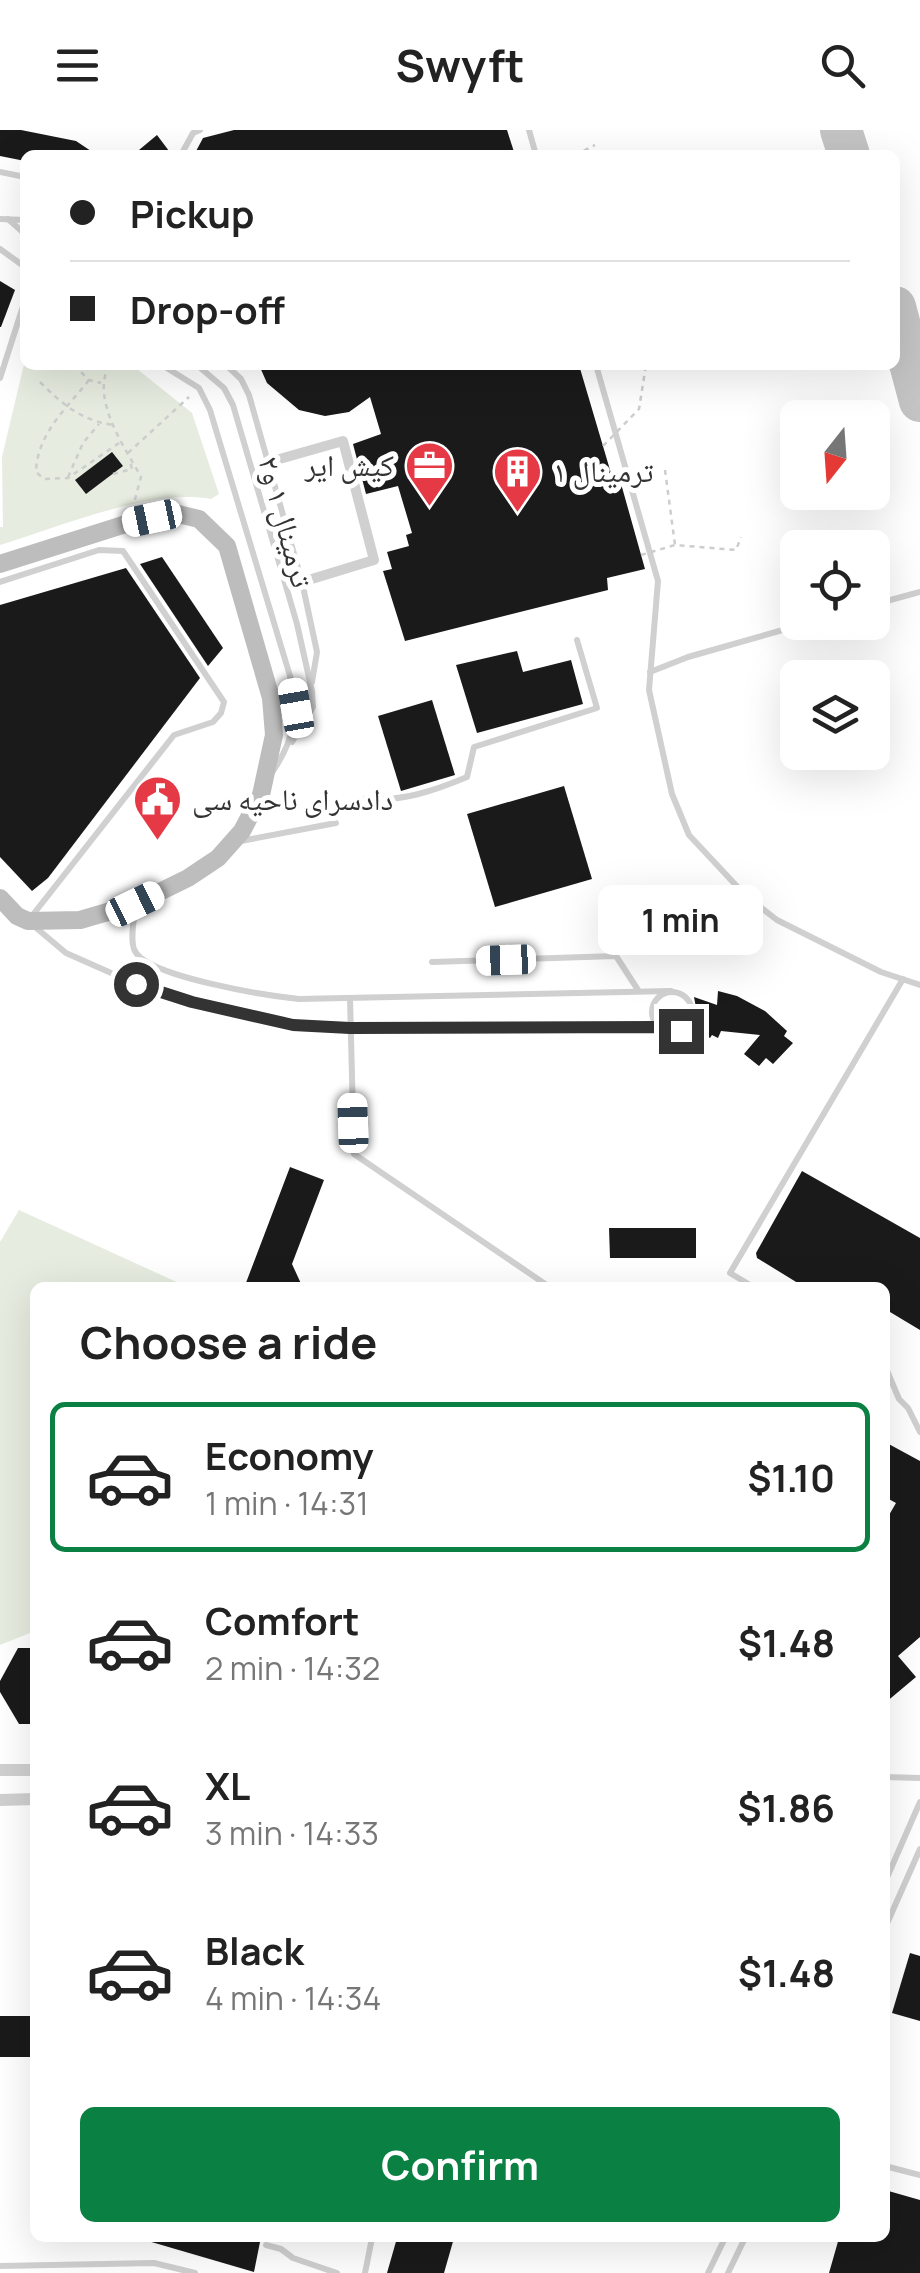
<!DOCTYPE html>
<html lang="en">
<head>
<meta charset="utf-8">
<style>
  body { margin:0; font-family:Manrope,"Noto Naskh Arabic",sans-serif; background:#f6f6f6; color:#222; height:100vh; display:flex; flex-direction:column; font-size:38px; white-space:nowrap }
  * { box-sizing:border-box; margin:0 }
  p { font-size:32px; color:#767676 }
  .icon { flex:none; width:55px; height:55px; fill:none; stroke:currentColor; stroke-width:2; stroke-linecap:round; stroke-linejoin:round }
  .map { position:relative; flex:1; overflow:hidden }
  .drawer { position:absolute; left:30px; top:1152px; width:860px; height:960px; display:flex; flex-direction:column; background:#fff; border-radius:15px; box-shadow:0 10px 40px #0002 }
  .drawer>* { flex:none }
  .banner { position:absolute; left:20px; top:20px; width:880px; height:220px; border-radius:15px; box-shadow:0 10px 40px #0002; display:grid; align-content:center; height:220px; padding:0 50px; background:#fff }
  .needle { width:65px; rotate:197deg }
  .fabs { position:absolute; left:780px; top:270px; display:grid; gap:20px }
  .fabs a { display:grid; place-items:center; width:110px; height:110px; border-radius:15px; background:#fff; box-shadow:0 10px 40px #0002; font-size:50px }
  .end { position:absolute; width:45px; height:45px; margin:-22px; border:12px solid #333; background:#fff; box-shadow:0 0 0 5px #fff }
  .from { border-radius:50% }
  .bubble { position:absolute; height:70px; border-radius:15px; background:#fff; box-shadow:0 10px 40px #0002; font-size:32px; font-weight:700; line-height:70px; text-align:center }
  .car { position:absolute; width:30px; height:60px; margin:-30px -15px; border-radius:12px; box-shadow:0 0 8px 2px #0007; background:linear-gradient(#fff 24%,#345 0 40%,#fff 0 76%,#345 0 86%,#fff 0) }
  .banner b { display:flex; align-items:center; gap:35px; height:95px; font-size:38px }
  .banner b+b { border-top:2px solid #e0e0e0 }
  .banner i { width:25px; height:25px; background:#222 }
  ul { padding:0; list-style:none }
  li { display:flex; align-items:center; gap:30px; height:150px; margin:0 20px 15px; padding:0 30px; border:5px solid transparent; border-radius:15px }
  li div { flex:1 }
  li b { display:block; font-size:38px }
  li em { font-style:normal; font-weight:700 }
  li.selected { border-color:#0b8043 }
  li>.icon { width:90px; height:90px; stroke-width:1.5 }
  h2 { padding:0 50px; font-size:45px; line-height:120px }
  .button { display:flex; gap:20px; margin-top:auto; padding:20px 50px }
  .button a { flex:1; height:115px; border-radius:15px; background:#0b8043; color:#fff; font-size:40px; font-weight:700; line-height:115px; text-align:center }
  header { display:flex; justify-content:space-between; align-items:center; height:130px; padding:0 50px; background:#fff; font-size:45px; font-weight:700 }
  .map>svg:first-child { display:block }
  .green { fill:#e6ecdf }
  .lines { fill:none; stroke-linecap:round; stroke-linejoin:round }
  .taxiway { stroke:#c4c4c4; stroke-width:42 }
  .building { fill:#1a1a1a }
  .path { stroke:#cdcdcd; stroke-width:2.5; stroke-dasharray:5 5; stroke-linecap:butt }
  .service { stroke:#d0d0d0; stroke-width:6 }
  .pedestrian { stroke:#d0d0d0; stroke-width:10 }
  .minor { stroke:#d0d0d0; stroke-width:12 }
  .secondary { stroke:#bdbdbd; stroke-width:18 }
  .path-bridge { stroke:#cdcdcd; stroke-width:2.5; stroke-dasharray:5 5; stroke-linecap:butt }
  .route { stroke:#333; stroke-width:12 }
  .labels { text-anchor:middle; stroke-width:10; stroke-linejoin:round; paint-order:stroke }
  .poi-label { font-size:30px; fill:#333; stroke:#fff; text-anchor:start }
  .street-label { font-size:30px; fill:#333; stroke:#fff }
</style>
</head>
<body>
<header><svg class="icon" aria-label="menu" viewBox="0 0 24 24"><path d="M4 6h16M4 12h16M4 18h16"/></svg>Swyft<svg class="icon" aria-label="search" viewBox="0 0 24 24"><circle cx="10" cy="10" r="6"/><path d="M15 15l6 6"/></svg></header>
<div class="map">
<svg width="920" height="2143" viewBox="0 0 920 2143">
  <rect width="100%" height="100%" fill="#fff"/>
  <g class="green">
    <path d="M25,230V235H132L192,283L219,364L211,369C150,358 60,397 0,415V397H3L2,327Z"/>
    <path d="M19,1080L181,1154V1158H35V1501L0,1515V1112Z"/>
  </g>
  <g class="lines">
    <g class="taxiway">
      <path d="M841,0L849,25"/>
      <path d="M895,177L920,271"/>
    </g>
  </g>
  <g class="building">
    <path d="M0,0H21L76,11L97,25H25V31L0,26Z"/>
    <path d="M234,0H507L515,25H194L203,8Z"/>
    <path d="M157,5L172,25H133Z"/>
    <path d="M0,151L15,160L1,197H0Z"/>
    <path d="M259,235H579L613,350H620L645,439L607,448L608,460L405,511L383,441L392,439L387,422L409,416L406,405L412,403L398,356L366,364L353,314L381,304L370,267L349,282L325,286L299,280L267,253Z"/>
    <path d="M112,322L123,336L86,364L75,350Z"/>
    <path d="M162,427L223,518L208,536L140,434Z"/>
    <path d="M126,438L200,548L48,748L32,761L0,727V475Z"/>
    <path d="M517,521L523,542L571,530L583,574L477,603L456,535Z"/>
    <path d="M432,570L455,645L401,661L378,586Z"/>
    <path d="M564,656L592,749L495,777L467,684Z"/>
    <path d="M718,861L737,866L765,881L787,901L784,906L793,913L773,934L766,928L759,936L744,924L760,905L721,901L718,908L712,905L710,908L698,902L704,891L698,888L694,867L717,875Z"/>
    <path d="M290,1037L324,1050L292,1134L303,1158H244Z"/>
    <path d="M802,1041L920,1108V1200L885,1179V1158H806L757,1128L756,1123Z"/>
    <path d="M609,1098H696V1128H610Z"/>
    <path d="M885,1312L920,1331V1507L898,1526L916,1547L885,1573V1392L896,1373L885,1367Z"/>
    <path d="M18,1518H35V1594H19L0,1562V1551Z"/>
    <path d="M910,1823L920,1826V1891L892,1883Z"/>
    <rect x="0" y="1886" width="35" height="41"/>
    <path d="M885,2060L920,2070V2143H829L839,2108H885Z"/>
    <path d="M148,2108H264L260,2112L254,2142L148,2111Z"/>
    <path d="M397,2108H454L444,2143H387Z"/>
  </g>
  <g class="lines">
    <g class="path">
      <path d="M575,25L595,15"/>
      <path d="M74,235L89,250L101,253"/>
      <path d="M109,235C91,270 124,316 141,347L134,373"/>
      <path d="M89,250C66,279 37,304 36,342L44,349L68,348L122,311"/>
      <path d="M40,252C62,274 82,291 114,295"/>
      <path d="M128,323L189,267"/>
      <path d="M665,340L675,415"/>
      <path d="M113,344L132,339L130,331"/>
      <path d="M68,347L83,313L99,294"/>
    </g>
    <g class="service">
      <path d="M529,0L536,25"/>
      <path d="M181,25L193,3L200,0"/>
      <path d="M0,42L25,47"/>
      <path d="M0,89L25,90"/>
      <path d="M8,89L25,104"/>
      <path d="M0,119L25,137"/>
      <path d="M162,235L199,258L210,280L290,546C297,585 296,607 273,641"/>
      <path d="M197,235L224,258L233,275L297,494L312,561L313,577L292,612"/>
      <path d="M226,235L241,249L249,265L302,452L317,522L312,552"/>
      <path d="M596,235L658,451L649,560L672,664L689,705L746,766L777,790L881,842L920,855"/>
      <path d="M0,248L25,170"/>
      <path d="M0,452L99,420L123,421L224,572L221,583L213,592L174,605L28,791L66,823L136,854L192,872L293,895L350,898L658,897"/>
      <path d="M872,475L920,462"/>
      <path d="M650,542L688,527L811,492"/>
      <path d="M366,668C400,673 436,660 467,647L474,617L597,578L577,510"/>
      <path d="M241,711L336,693"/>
      <path d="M135,779C134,791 130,808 134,819C143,847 271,866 299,869L671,861"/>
      <path d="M432,832L616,826L638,860"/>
      <circle cx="672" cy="882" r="20"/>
      <path d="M350,868L354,1024L551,1158"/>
      <path d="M755,1158L730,1143L903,849"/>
      <path d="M885,1236L899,1269L908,1278L920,1302"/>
      <path d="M885,1647L920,1648"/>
      <path d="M885,1752L920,1672"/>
      <path d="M885,1798L920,1719"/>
      <path d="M885,2036L920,2045"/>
      <path d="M266,2115L281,2119L293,2128L337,2143"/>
      <path d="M0,2136L154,2133L195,2143"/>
      <path d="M365,2143L372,2108"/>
      <path d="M708,2143L725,2108"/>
      <path d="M728,2143L745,2108"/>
    </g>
    <path class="pedestrian" d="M269,332L343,311L374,430L302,452"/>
    <g class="minor">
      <path d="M0,1640H35"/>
      <path d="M0,1670L35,1669"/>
    </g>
    <path class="secondary" d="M0,434L129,393L174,383L199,389L227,416L271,568L274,605L261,665L242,701L218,728L188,748L135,774L80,790L28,791L17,786L0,768"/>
    <g class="path-bridge">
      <path d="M603,316L639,279L646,235"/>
      <path d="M641,425L675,415L736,420L741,407"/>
    </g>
  </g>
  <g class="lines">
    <path class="route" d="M136,854L192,872L293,895L350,898L658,897L673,903L681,901"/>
  </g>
  <defs>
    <symbol id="office-pin" viewBox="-11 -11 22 30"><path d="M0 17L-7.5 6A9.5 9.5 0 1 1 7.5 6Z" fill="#e63946" stroke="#fff"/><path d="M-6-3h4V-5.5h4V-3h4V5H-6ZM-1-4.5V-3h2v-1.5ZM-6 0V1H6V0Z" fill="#fff"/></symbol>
    <symbol id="building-pin" viewBox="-11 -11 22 30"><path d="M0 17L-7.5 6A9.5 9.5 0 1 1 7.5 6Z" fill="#e63946" stroke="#fff"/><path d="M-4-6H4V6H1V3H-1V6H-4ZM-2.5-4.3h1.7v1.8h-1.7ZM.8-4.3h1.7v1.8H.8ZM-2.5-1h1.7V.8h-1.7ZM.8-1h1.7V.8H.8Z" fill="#fff"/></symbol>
    <symbol id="civic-pin" viewBox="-11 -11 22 30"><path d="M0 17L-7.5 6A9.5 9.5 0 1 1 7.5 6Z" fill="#e63946" stroke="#fff"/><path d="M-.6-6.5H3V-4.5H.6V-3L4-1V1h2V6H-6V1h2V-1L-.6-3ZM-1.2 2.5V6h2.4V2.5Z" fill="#fff"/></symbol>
  </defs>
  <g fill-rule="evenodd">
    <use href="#office-pin" x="402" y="308" width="55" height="75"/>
    <use href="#building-pin" x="490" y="314" width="55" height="75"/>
    <use href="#civic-pin" x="130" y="642" width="55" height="75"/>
  </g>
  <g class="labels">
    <g class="poi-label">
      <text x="394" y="346" text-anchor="end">کیش ایر</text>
      <text x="553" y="352">ترمینال ۱</text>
      <text x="192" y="680">دادسرای ناحیه سی</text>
    </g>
    <g class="street-label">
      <text transform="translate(285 392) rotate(75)" y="10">ترمینال ۱ و۲</text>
    </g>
  </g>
</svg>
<div class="fabs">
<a><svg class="needle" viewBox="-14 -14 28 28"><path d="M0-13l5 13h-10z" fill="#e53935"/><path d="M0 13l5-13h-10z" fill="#767676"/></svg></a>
<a><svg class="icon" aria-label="locate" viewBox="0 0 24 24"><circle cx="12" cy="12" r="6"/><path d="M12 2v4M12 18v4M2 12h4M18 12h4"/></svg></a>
<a><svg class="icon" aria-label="layers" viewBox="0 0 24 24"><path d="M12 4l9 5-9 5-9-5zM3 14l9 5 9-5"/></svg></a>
</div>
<i class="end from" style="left:136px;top:854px"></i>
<i class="end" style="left:681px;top:901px"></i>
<div class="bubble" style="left:598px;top:755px;width:165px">1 min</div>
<i class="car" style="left:152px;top:388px;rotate:258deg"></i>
<i class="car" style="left:296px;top:578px;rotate:350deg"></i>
<i class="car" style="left:135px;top:774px;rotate:64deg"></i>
<i class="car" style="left:506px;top:830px;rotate:268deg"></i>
<i class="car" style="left:353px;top:993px;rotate:358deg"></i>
<div class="banner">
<b><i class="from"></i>Pickup</b>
<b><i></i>Drop-off</b>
</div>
<section class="drawer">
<h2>Choose a ride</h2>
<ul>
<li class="selected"><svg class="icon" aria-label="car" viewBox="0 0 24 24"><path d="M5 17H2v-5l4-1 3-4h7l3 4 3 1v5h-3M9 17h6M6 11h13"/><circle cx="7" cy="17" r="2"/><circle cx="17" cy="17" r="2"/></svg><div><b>Economy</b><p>1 min · 14:31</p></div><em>$1.10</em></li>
<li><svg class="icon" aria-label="car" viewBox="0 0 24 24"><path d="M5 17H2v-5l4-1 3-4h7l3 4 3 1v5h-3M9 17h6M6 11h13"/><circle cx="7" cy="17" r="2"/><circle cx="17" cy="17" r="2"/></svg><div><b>Comfort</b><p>2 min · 14:32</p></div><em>$1.48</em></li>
<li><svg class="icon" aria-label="car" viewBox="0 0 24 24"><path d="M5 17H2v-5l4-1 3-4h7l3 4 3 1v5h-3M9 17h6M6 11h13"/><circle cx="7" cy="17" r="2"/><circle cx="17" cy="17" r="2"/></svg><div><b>XL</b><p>3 min · 14:33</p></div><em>$1.86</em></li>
<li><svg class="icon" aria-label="car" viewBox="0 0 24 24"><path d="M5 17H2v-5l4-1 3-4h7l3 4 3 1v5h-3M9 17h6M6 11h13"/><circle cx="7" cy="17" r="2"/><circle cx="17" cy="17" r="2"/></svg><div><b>Black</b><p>4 min · 14:34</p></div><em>$1.48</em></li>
</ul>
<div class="button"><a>Confirm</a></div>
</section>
</div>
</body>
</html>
